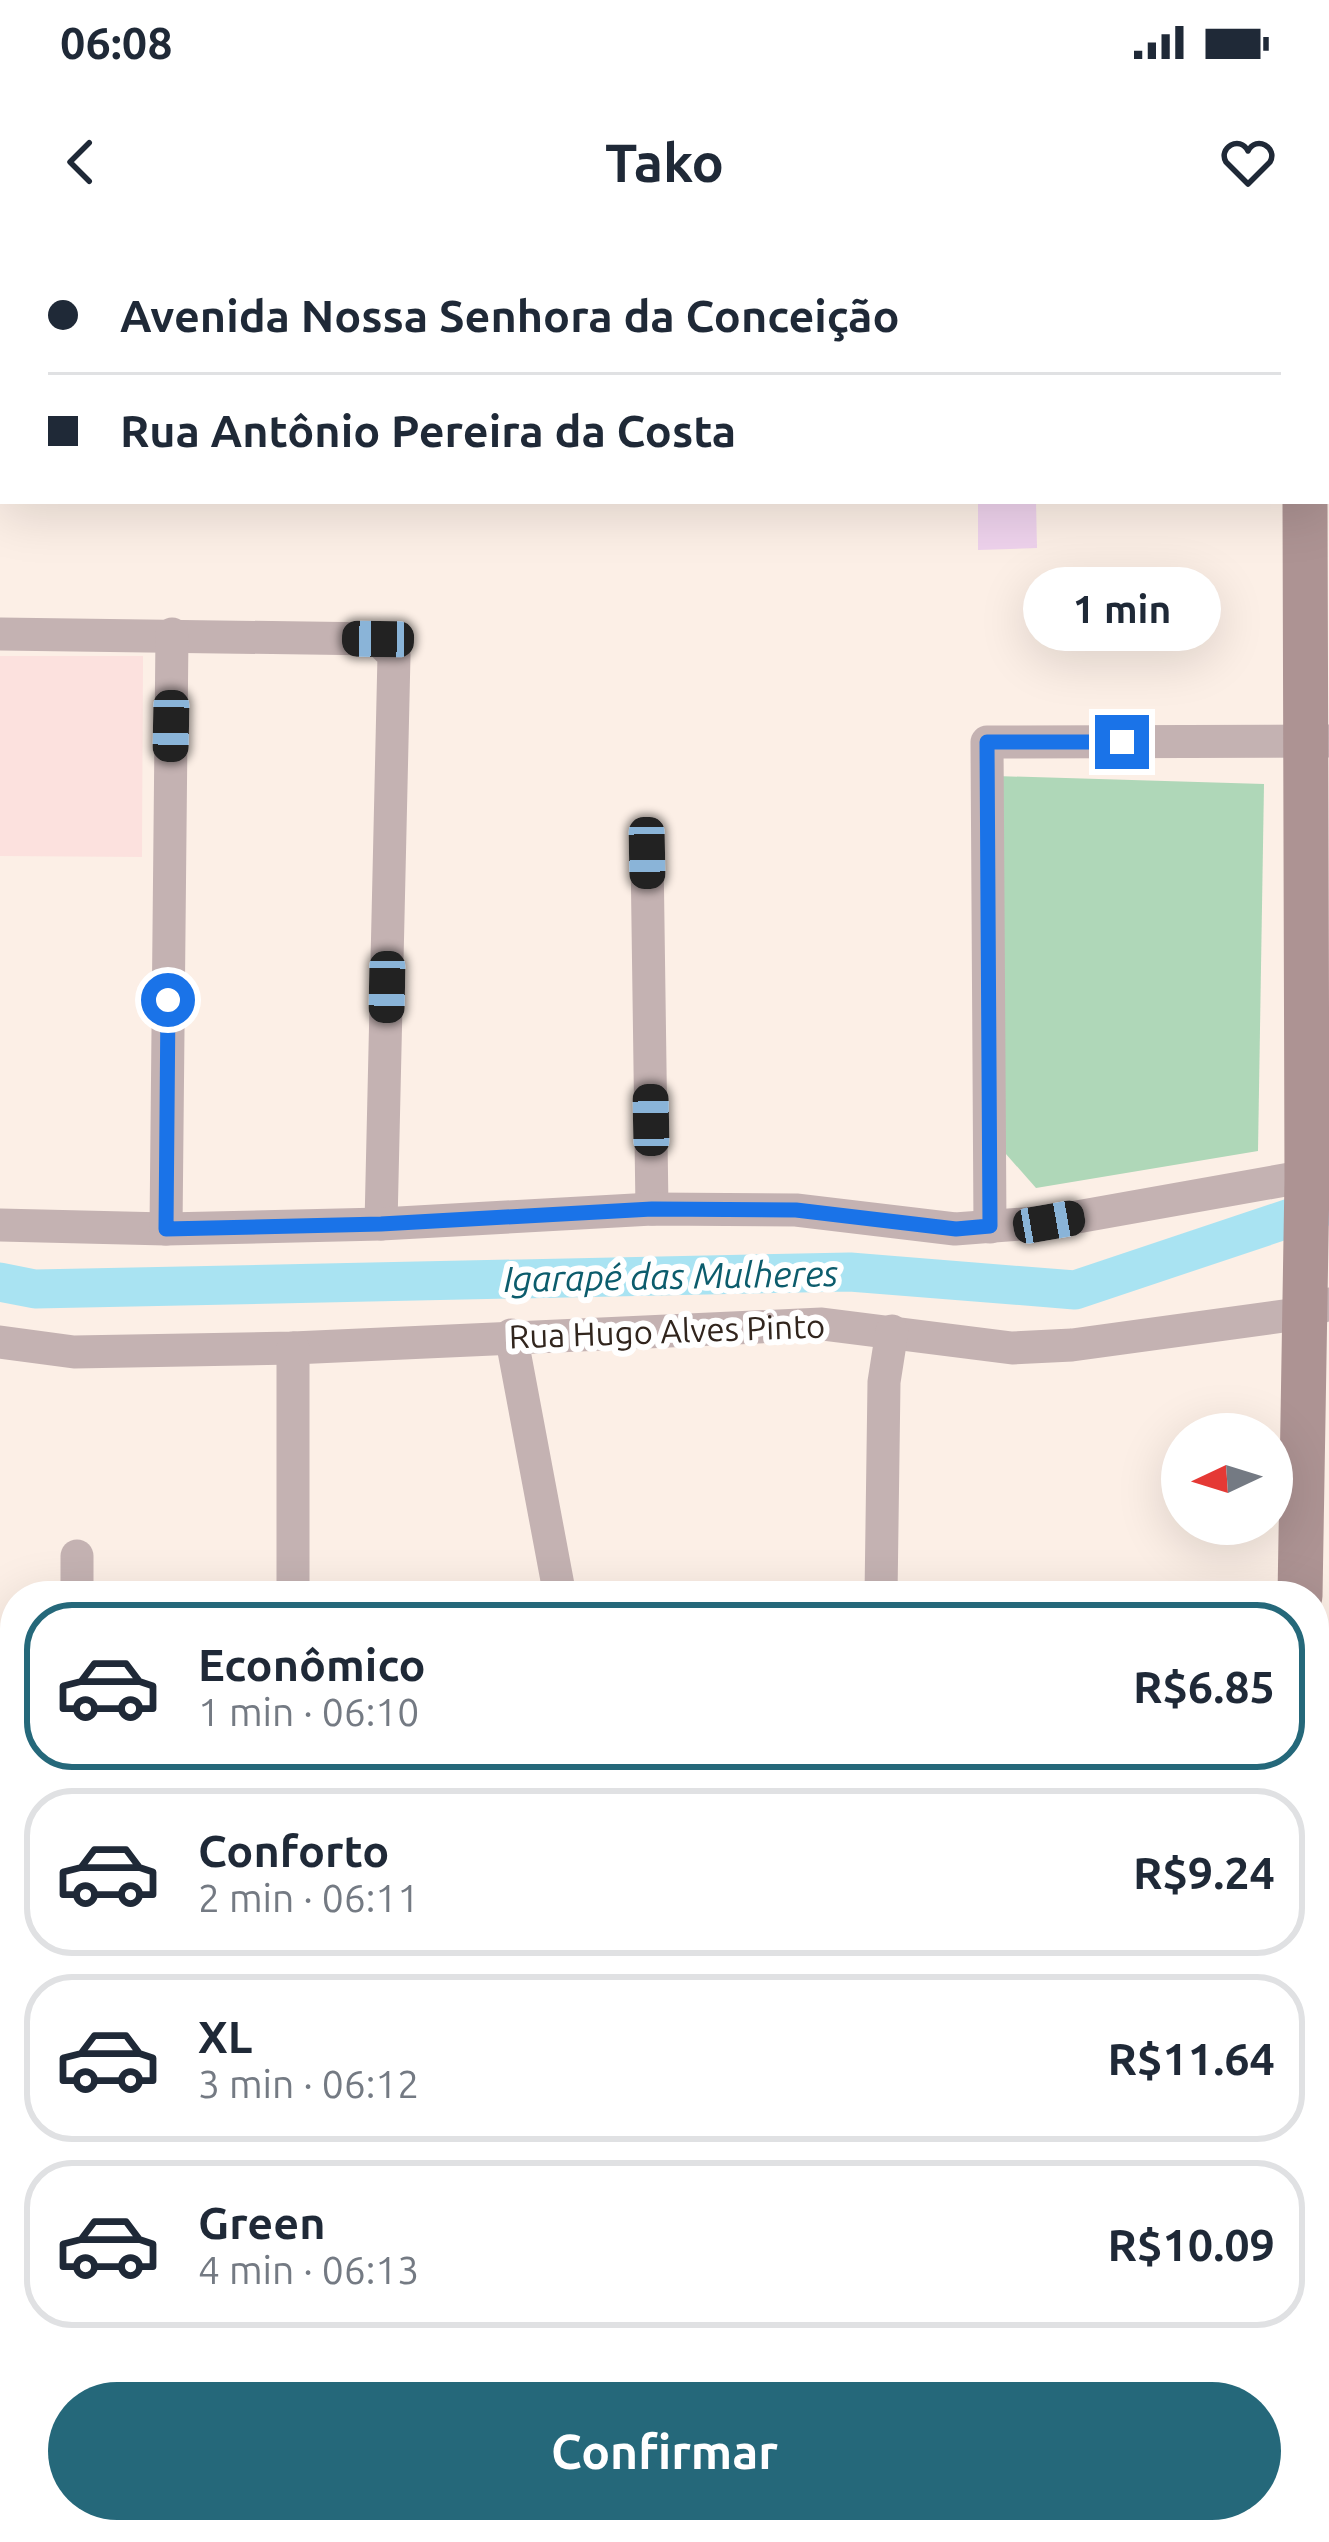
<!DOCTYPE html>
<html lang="pt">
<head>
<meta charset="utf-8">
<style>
  body { margin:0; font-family:Ubuntu,sans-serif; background:#f6f6f7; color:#1f2937; height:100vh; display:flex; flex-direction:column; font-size:45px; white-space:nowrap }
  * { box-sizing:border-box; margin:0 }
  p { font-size:39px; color:#747a83 }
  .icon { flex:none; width:66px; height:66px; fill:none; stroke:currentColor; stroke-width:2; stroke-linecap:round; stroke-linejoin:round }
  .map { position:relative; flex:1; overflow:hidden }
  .side { position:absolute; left:0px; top:1341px; width:1329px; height:963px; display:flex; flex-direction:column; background:#fff; border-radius:48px 48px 0 0; box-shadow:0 12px 48px #0002 }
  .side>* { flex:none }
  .banner { position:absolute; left:0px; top:0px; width:1329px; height:264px; box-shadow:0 12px 48px #0002; display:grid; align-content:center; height:264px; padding:0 48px; background:#fff }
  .needle { width:78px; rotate:266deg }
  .tools { position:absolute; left:1161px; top:1173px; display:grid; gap:24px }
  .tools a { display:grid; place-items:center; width:132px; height:132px; border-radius:50%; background:#fff; box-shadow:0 12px 48px #0002; font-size:60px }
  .end { position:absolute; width:54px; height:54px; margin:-27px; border:15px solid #1a73e8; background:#fff; box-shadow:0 0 0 6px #fff }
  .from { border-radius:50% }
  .bubble { position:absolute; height:84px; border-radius:42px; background:#fff; box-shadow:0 12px 48px #0002; font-size:39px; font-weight:700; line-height:84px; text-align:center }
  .car { position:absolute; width:36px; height:72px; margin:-36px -18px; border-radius:15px; box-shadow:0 0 9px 3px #0007; background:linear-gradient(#222 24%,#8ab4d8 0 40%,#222 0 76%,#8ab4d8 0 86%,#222 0) }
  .banner b { display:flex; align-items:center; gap:42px; height:114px; font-size:45px }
  .banner b+b { border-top:3px solid #e0e1e3 }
  .banner i { width:30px; height:30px; background:#1f2937 }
  ul { padding:21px 0 0; list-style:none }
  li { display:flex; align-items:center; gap:36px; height:168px; margin:0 24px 18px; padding:0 24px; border:6px solid #e0e1e3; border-radius:48px }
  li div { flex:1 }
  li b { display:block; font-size:45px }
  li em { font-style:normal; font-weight:700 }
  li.current { border-color:#25687a }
  li>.icon { width:108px; height:108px; stroke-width:1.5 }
  .primary-button { display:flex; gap:24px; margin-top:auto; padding:24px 48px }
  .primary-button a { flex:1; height:138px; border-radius:72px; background:#25687a; color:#fff; font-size:48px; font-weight:700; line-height:138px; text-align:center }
  .status { display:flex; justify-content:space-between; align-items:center; height:84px; padding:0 60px; background:#fff; direction:ltr }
  .status svg { height:33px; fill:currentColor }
  header { display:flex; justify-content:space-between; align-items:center; height:156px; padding:0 48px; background:#fff; font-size:54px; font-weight:700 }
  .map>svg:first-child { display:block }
  .education { fill:#fce1de }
  .green { fill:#afd7b8 }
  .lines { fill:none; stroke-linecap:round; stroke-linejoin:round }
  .canal { stroke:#a9e3f2; stroke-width:39 }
  .building { fill:#eed2ec }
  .street { stroke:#c4b2b2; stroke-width:33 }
  .secondary { stroke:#ad9393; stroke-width:45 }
  .route { stroke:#1a73e8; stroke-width:15 }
  .labels { text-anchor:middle; stroke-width:12; stroke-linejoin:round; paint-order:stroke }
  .street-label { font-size:33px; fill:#31251d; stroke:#fff }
  .water-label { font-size:36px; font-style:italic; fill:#0c5c6c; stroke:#fff }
</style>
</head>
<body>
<div class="status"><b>06:08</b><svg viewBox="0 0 49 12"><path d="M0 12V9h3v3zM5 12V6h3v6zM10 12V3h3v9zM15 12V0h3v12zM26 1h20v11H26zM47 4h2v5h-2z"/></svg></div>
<header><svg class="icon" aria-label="back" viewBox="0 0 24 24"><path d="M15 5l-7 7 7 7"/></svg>Tako<svg class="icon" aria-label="heart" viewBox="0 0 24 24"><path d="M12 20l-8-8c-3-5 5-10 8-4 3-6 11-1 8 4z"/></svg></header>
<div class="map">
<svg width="1329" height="2302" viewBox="0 0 1329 2302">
  <rect width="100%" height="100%" fill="#fcefe6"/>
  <path class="education" d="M0,416H143L142,617L0,616Z"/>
  <path class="green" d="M996,536L1264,544L1258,911L1036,948L998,905Z"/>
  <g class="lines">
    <path class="canal" d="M0,1042L35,1049L850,1032L1075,1050L1329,965"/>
  </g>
  <g class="building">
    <path d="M978,261H1036L1037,308L978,310Z"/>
    <path d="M1314,1832L1329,1833V1928H1314Z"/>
    <path d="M741,2289H854V2302H742Z"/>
  </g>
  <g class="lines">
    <g class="street">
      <path d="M289,0V3"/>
      <path d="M793,0V3"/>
      <path d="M1326,142L1329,141"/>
      <path d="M0,194H3"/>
      <path d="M0,394L378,399L394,415L381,984"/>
      <path d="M647,613L652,969"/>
      <path d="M0,985L166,989L381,984L652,969L796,970L955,989L1049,982L1324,933"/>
      <path d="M990,987L987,502L1329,501"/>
      <path d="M166,989L172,394"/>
      <path d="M511,1095L560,1356"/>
      <path d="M0,1102L74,1112L293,1108L822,1084L1012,1108L1072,1105L1305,1073L1329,1064"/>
      <path d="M77,1356V1316"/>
      <path d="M293,1356V1108"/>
      <path d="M881,1356L884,1142L892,1091"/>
      <path d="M0,1832L15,1833"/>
      <path d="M491,2302V2289"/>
    </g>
    <g class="secondary">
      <path d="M1307,3V0"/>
      <path d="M1300,1356L1307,939L1305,261"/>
      <path d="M1314,1809L1329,1808"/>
      <path d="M1278,2302L1279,2289"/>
    </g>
  </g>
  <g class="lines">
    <path class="route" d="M168,760L166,989L381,984L652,969L796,970L956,989L990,986L987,502H1122"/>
  </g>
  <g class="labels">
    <g class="street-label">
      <text transform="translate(667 1091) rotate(-2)" y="12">Rua Hugo Alves Pinto</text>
    </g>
    <g class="water-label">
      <text transform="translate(671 1036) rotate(-1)" y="13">Igarapé das Mulheres</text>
    </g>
  </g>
</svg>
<div class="tools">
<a><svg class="needle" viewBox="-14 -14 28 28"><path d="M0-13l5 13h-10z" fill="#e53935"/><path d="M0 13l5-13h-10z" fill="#747a83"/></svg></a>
</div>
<i class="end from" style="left:168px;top:760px"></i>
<i class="end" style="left:1122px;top:502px"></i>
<div class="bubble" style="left:1023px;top:327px;width:198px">1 min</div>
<i class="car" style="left:378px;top:399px;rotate:271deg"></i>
<i class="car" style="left:171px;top:486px;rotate:181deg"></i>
<i class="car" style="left:647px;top:613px;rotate:179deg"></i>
<i class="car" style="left:387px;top:747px;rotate:181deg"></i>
<i class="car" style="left:651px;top:880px;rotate:359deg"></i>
<i class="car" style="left:1049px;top:982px;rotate:80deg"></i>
<div class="banner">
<b><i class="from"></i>Avenida Nossa Senhora da Conceição</b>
<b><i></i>Rua Antônio Pereira da Costa</b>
</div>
<section class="side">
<ul>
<li class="current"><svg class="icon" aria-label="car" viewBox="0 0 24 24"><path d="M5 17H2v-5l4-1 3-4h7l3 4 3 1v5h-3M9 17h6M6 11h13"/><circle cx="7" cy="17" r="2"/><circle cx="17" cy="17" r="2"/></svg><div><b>Econômico</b><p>1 min · 06:10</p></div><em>R$6.85</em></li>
<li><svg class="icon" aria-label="car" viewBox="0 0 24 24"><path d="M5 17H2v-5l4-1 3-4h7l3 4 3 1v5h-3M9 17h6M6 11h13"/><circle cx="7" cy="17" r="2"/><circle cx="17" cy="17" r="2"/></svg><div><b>Conforto</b><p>2 min · 06:11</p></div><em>R$9.24</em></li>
<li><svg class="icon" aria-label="car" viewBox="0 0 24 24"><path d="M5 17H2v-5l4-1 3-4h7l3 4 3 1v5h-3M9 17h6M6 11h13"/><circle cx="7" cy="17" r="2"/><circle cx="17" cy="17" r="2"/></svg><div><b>XL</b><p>3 min · 06:12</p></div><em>R$11.64</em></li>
<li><svg class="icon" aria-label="car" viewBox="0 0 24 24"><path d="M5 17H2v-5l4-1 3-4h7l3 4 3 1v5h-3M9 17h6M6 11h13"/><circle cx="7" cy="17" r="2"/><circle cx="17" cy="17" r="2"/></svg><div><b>Green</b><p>4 min · 06:13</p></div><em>R$10.09</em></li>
</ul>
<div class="primary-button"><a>Confirmar</a></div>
</section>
</div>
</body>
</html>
